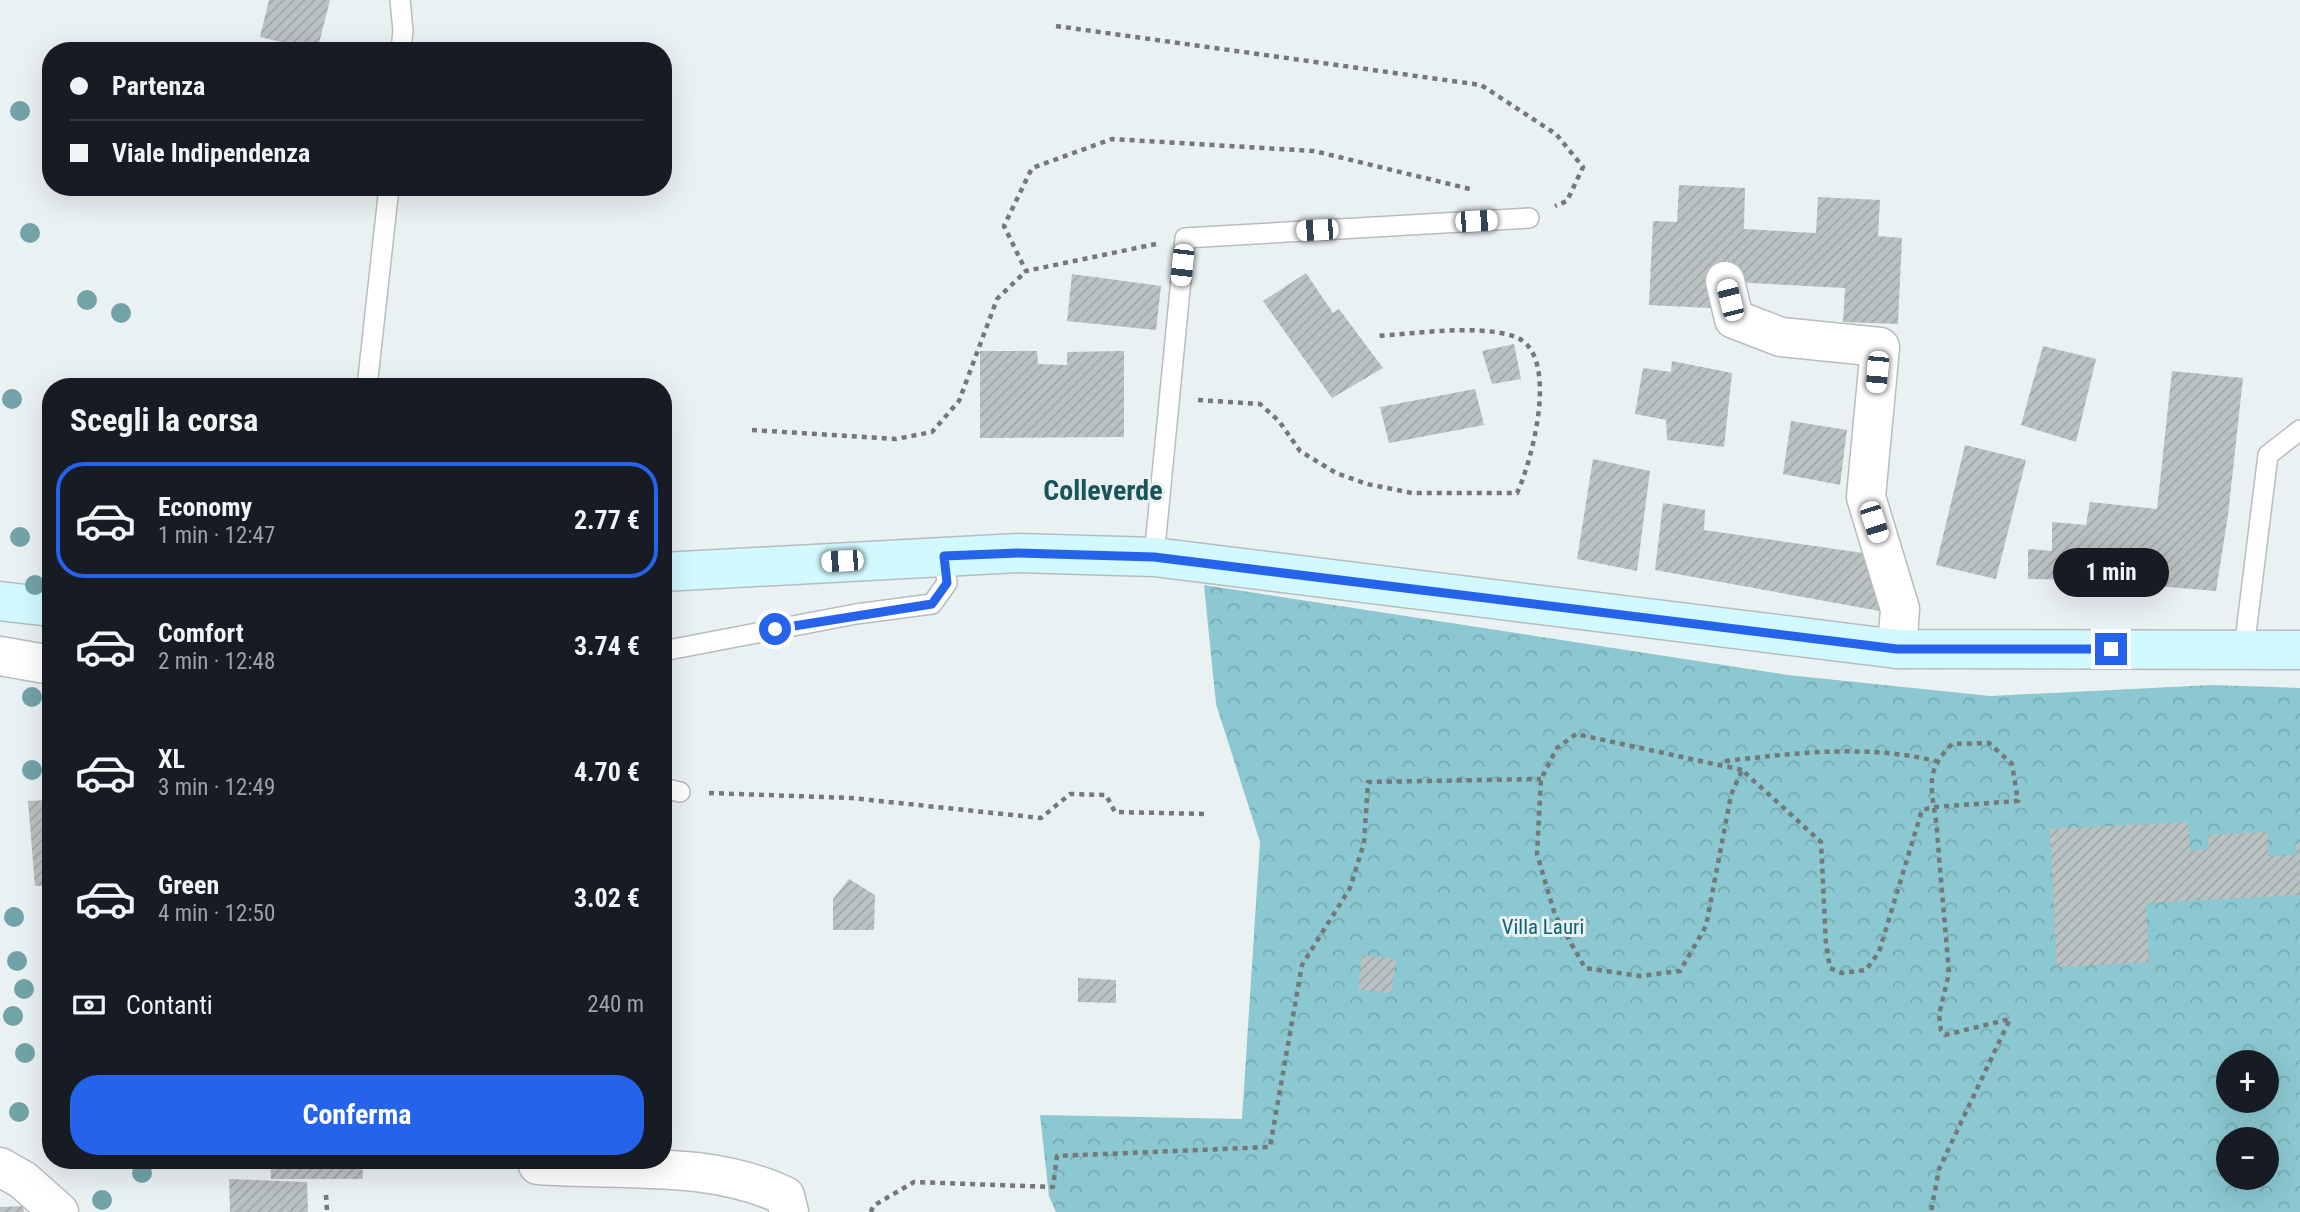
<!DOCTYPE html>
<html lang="it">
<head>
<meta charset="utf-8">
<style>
  body { margin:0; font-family:"Roboto Condensed",sans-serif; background:#242831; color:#f1f3f6; height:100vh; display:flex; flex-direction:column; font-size:26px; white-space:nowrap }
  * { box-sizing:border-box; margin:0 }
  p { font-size:23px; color:#9ea1a6 }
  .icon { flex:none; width:38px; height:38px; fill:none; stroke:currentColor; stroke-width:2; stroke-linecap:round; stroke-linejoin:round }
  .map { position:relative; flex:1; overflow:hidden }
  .sheet { position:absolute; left:42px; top:378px; width:630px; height:791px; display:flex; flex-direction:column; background:#171b24; border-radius:28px; box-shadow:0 7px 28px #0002 }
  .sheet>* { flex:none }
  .hud { position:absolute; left:42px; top:42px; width:630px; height:154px; border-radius:28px; box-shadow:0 7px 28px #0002; display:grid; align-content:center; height:154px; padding:0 28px; background:#171b24 }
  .fabs { position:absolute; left:2216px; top:1050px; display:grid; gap:14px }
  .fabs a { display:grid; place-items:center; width:63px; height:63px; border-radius:50%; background:#171b24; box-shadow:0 7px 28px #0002; font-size:35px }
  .end { position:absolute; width:32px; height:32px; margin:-16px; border:9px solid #2563eb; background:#fff; box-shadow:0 0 0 4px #fff }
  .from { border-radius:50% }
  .bubble { position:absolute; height:49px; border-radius:24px; background:#171b24; box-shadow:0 7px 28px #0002; font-size:23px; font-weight:700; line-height:49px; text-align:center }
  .car { position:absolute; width:21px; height:42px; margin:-21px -10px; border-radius:9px; box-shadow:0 0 5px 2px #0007; background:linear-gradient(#fff 24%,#345 0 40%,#fff 0 76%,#345 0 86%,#fff 0) }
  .hud b { display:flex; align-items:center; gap:24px; height:66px; font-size:26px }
  .hud b+b { border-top:2px solid #363941 }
  .hud i { width:18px; height:18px; background:#f1f3f6 }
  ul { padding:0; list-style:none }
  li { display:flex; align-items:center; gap:21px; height:116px; margin:0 14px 10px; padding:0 14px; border:4px solid transparent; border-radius:28px }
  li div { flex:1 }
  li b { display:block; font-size:26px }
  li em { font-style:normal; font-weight:700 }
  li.active { border-color:#2563eb }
  li>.icon { width:63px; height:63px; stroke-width:1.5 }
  h2 { padding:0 28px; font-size:32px; line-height:84px }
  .pay { display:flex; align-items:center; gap:18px; height:77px; padding:0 28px; font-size:26px }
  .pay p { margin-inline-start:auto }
  .button { display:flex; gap:14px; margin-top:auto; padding:14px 28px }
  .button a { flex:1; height:80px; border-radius:28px; background:#2563eb; color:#fff; font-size:28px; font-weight:700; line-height:80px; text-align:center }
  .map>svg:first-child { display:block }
  .park { fill:url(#park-crowns); fill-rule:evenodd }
  .building { fill:url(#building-hatch) }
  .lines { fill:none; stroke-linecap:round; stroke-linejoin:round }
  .service-casing { stroke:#b7bdbe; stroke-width:22 }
  .minor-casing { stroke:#b7bdbe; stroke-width:41 }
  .secondary-casing { stroke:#b7bdbe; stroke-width:41 }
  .path { stroke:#737878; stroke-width:4.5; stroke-dasharray:5 5; stroke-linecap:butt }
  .service { stroke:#fff; stroke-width:19 }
  .minor { stroke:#fff; stroke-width:38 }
  .secondary { stroke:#d2f9fe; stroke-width:38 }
  .tree { fill:#71a3a8 }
  .route { stroke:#2563eb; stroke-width:9 }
  .labels { text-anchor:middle; stroke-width:6; stroke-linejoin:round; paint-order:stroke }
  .park-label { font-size:21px; fill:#0e636c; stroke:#eaf1f2 }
  .district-label { font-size:28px; font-weight:bold; fill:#19545b; stroke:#eaf1f2 }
</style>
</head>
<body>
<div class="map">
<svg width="2300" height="1212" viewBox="0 0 2300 1212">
  <defs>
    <pattern id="park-crowns" width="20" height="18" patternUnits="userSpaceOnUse" patternTransform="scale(1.75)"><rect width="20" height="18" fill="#8bc8d1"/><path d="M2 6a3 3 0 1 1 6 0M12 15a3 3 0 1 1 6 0" fill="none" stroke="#77abb2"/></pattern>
    <pattern id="building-hatch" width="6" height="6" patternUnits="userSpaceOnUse" patternTransform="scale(1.75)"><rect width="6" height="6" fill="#bbc2c3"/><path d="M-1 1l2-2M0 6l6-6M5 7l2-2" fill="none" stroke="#9fa6a6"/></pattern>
  </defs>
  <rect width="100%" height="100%" fill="#eaf1f2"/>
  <path class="park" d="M1204,585L1788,675L1990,696L2212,685L2300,688V1212H1056L1049,1196L1040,1115L1242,1119L1260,842L1216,704ZM2228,1062H2266V1101H2228ZM2228,1139H2266V1178H2228Z"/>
  <g class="building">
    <path d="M269,0H330L317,51L260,37Z"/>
    <path d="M1679,185L1745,188L1744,229L1816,233L1818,197L1880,200L1878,236L1902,238L1898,324L1843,322L1845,288L1712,281L1710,308L1649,305L1653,221L1677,222Z"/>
    <path d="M1306,273L1333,313L1339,309L1383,368L1332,398L1263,301Z"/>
    <path d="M1072,274L1161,286L1156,330L1067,321Z"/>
    <path d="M1514,344L1521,379L1492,384L1482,351Z"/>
    <path d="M2043,346L2096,359L2076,442L2021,425Z"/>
    <path d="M980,351H1037L1038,364L1067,365V352L1124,351V437L980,438Z"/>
    <path d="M1672,361L1732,373L1724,447L1667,440L1666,420L1635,414L1643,368L1671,372Z"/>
    <path d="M2172,371L2243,378L2228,515L2216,591L2083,580L2028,579V549L2052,551V522L2086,525L2090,502L2157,509Z"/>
    <path d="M1475,389L1484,425L1389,443L1380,407Z"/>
    <path d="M1791,421L1847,430L1840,485L1783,474Z"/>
    <path d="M1965,445L2026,460L1996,579L1936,565Z"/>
    <path d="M1593,459L1650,471L1637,571L1577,559Z"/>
    <path d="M1663,503L1705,510L1704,530L1877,555L1891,613L1655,570Z"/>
    <path d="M51,800V885L35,886L28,801Z"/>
    <path d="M2188,822L2190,851L2209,849L2208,835L2267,832L2268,856L2297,855L2296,843H2300V895L2146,903L2149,962L2057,967L2050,829Z"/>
    <path d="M849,879L875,895L874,930H833V899Z"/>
    <path d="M1362,955L1396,959L1391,993L1358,989Z"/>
    <rect x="42" y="967" width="9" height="76"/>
    <path d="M1078,978L1116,980V1003L1078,1002Z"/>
    <path d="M270,1160H362L363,1179H271Z"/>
    <path d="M229,1179L307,1182L308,1212H230Z"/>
    <path d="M23,1206L24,1212H0V1207Z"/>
  </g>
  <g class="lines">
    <defs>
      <g id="service">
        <path d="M400,0L403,30L401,51"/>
        <path d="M367,387L389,187"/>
        <path d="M1154,557L1185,238L1529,218"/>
        <path d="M2244,649L2268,455L2300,430"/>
        <path d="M663,651L856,614L932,604L947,583L944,556"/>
        <path d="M663,788L680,792"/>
      </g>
      <g id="minor">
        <path d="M1725,281L1734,319L1781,337L1880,347L1866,497L1900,609L1897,649"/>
        <path d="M0,656L51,665"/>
        <path d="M538,1160V1165C621,1171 709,1160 785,1196L789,1212"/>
        <path d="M0,1167L23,1180L59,1212"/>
      </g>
      <g id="secondary">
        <path d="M663,572L1018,553L1154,557L1897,649L2300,650"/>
        <path d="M0,601L51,607"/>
      </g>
    </defs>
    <use href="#service" class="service-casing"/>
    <use href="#minor" class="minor-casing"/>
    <use href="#secondary" class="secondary-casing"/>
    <g class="path">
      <path d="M1056,26L1481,85L1556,134L1583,167L1567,201L1555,206"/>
      <path d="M1156,244L1026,271L1004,226L1032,168L1112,139L1314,151L1474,190"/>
      <path d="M1198,400L1260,404L1279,421L1300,451L1336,473L1367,484L1412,493H1517C1532,461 1562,351 1513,336C1475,324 1415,334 1375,336"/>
      <path d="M752,430L896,439L932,432L959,401L997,299L1026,271"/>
      <path d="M1725,761C1798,753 1864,744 1936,761"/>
      <path d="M1742,770L1576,734L1557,748L1541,779L1537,854L1555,915L1585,968L1640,976L1680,971L1706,926L1731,795L1742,770L1821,842L1826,944L1830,968L1842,973L1866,970L1879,952L1922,810L1934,807L2018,801L2012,764L1989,743L1952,744C1925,771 1931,786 1936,821L1949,973L1939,1015L1941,1030L1945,1035L2010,1019L1939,1169L1931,1212"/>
      <path d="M709,793L851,798L1041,818L1070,794L1106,795L1115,812L1207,814"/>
      <path d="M326,1195L327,1212"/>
      <path d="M871,1212L873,1206L914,1182L1053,1187L1057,1156L1270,1147L1302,965L1350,888L1364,843L1368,782L1541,779"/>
    </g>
    <use href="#service" class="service"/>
    <use href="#minor" class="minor"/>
    <use href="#secondary" class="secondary"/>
  </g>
  <g class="tree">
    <circle cx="20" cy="111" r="10"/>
    <circle cx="30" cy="233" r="10"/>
    <circle cx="87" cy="300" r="10"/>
    <circle cx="121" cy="313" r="10"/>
    <circle cx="12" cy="399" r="10"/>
    <circle cx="20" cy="537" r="10"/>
    <circle cx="35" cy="585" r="10"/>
    <circle cx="32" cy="697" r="10"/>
    <circle cx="32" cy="770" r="10"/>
    <circle cx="14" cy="917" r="10"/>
    <circle cx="17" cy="961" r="10"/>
    <circle cx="24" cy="989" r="10"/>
    <circle cx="13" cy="1016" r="10"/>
    <circle cx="25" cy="1053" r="10"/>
    <circle cx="19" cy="1112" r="10"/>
    <circle cx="142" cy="1173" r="10"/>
    <circle cx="102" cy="1200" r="10"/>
  </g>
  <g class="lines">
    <path class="route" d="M775,629L932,604L947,583L944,556L1018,553L1154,557L1897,649H2111"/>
  </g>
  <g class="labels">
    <g class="park-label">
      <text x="1543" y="934">Villa Lauri</text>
    </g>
    <g class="district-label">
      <text x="1103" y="500">Colleverde</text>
    </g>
  </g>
</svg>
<div class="fabs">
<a>+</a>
<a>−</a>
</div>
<i class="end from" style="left:775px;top:629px"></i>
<i class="end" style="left:2111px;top:649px"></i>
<div class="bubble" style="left:2053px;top:548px;width:116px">1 min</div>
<i class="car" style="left:1476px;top:221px;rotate:87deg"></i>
<i class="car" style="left:1317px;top:230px;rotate:267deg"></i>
<i class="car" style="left:1182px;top:265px;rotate:186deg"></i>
<i class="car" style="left:1730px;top:300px;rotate:346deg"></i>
<i class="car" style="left:1877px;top:372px;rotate:185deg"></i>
<i class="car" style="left:1874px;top:522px;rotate:162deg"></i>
<i class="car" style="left:842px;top:561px;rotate:267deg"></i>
<div class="hud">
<b><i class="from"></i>Partenza</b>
<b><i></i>Viale Indipendenza</b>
</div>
<section class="sheet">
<h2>Scegli la corsa</h2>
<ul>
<li class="active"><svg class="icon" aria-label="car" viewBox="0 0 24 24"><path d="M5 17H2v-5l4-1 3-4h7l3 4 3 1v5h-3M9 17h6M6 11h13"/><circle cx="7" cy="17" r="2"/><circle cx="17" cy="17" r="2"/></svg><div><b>Economy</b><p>1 min · 12:47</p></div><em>2.77 €</em></li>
<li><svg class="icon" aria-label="car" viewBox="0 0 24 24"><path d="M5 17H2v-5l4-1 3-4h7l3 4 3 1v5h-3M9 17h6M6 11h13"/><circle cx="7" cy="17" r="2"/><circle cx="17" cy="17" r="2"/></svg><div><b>Comfort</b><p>2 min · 12:48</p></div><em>3.74 €</em></li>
<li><svg class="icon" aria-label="car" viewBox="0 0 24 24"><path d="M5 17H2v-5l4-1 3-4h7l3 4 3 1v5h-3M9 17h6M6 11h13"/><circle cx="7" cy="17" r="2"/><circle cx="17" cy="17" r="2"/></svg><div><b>XL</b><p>3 min · 12:49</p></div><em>4.70 €</em></li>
<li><svg class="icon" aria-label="car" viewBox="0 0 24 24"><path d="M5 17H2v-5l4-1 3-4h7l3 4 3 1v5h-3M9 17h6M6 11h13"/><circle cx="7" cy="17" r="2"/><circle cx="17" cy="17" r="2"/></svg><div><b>Green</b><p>4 min · 12:50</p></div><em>3.02 €</em></li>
</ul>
<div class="pay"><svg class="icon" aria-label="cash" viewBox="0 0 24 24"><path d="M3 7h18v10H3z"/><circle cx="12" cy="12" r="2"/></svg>Contanti<p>240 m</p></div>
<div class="button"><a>Conferma</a></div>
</section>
</div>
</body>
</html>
